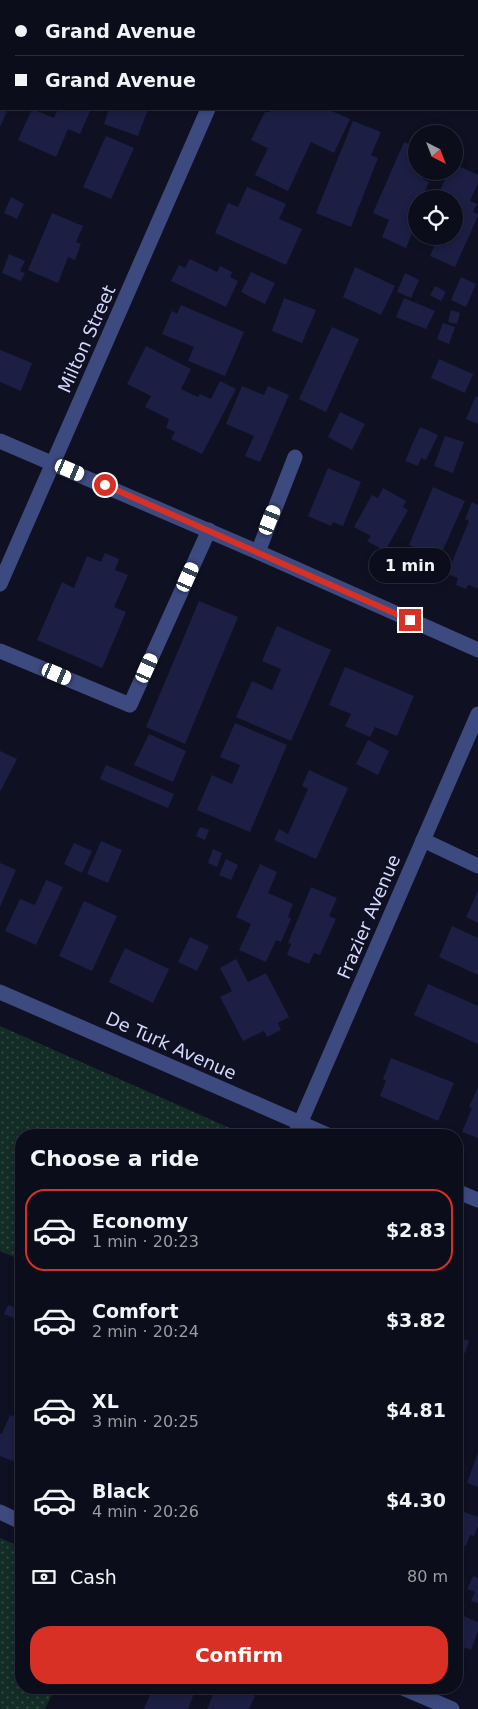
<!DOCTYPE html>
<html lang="en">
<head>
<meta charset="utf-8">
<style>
  body { margin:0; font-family:"DejaVu Sans",sans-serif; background:#141623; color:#f1f3f6; height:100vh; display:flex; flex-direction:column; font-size:19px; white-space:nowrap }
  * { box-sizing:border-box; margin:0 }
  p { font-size:16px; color:#9a9ca2 }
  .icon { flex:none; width:28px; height:28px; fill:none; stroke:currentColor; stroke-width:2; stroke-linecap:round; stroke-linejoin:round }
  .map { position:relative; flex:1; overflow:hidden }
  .side { position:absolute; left:15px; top:1129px; width:448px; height:565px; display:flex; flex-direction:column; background:#0b0d1a; border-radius:20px; box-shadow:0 2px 8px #0003,0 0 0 1px #2b2d39 }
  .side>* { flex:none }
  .banner { position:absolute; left:0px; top:0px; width:479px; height:110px; box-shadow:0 2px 8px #0003,0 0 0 1px #2b2d39; display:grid; align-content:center; height:110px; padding:0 15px; background:#0b0d1a }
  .needle { width:32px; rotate:138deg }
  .tools { position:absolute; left:408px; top:125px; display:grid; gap:10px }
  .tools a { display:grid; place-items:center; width:55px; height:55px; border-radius:50%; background:#0b0d1a; box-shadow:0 2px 8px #0003,0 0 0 1px #2b2d39; font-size:25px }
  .end { position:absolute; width:22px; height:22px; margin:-11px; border:6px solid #d93025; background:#fff; box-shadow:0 0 0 2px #fff }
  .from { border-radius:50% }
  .bubble { position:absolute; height:35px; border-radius:18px; background:#0b0d1a; box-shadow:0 2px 8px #0003,0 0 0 1px #2b2d39; font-size:16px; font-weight:700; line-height:35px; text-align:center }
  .car { position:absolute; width:15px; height:30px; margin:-15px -8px; border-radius:6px; box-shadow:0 0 4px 1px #0007; background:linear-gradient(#fff 24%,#345 0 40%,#fff 0 76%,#345 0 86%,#fff 0) }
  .banner b { display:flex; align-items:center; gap:18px; height:48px; font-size:19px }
  .banner b+b { border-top:1px solid #2b2d39 }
  .banner i { width:12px; height:12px; background:#f1f3f6 }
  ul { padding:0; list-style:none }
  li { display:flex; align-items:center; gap:15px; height:82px; margin:0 10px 8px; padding:0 5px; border:2px solid transparent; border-radius:20px }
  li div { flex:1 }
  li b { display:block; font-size:19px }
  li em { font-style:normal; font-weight:700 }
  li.selected { border-color:#d93025 }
  li>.icon { width:45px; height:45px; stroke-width:1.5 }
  h2 { padding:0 15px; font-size:22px; line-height:60px }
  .pay { display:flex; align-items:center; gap:12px; height:55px; padding:0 15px; font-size:19px }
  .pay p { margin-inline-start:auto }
  .action { display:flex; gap:10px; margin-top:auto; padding:10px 15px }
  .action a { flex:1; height:58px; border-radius:20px; background:#d93025; color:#fff; font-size:20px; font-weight:700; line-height:58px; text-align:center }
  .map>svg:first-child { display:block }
  .grass { fill:url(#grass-dots) }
  .building { fill:#1c1e43 }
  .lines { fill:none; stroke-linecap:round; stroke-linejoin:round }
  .minor { stroke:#3d4a80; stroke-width:15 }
  .route { stroke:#d93025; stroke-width:6 }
  .labels { text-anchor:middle; stroke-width:4.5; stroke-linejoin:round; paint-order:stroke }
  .street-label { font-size:18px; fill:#d4d9fd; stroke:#0f1123 }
</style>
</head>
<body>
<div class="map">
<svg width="478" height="1709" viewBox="0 0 478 1709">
  <defs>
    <pattern id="grass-dots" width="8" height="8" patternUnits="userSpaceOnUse" patternTransform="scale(1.25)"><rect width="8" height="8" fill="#132d26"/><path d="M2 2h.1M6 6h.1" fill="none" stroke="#344b46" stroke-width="1.8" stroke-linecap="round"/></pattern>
  </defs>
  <rect width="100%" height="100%" fill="#0f1123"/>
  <g class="grass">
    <path d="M0,1026L241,1133L243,1135H21V1260L0,1251Z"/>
    <path d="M0,1538L21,1547V1688H55L45,1709H0Z"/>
  </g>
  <g class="building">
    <path d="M0,109H8L0,127Z"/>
    <path d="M32,109L54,118L58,109H91L80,134L68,129L56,157L18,140Z"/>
    <path d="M109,109H148L138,136L104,124Z"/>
    <path d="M271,109H327L350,119L334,153L311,142L288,191L255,175L268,148L251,140L265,112H270Z"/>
    <path d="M353,121L381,132L371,155L378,158L351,227L316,213Z"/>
    <path d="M106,136L134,148L111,199L83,187Z"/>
    <path d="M404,142L416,147V171H426L423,179L429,182L425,191L430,193L428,199H416V224L406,248L382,237L389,220L373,213Z"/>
    <path d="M454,164L478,175V183L470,201L477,204L473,212L478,214V216L455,267L430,256L436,242L424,236H454V199H436L449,171H454Z"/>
    <path d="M247,187L286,204L279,219L302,229L286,265L215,233L228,203L238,207Z"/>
    <path d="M11,197L24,204L17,219L4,213Z"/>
    <path d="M52,213L83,226L76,242L81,244L75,260L68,257L58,283L28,270Z"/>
    <path d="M9,254L25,261L20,271L25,273L21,281L2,273Z"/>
    <path d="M190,259L217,272L220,266L232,272L230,277L238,281L226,307L171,281L179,265L185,268Z"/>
    <path d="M355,267L395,286L381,315L343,297Z"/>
    <path d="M251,272L275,283L265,304L241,292Z"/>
    <path d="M405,273L419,280L411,298L397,292Z"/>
    <path d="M461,277L476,284L466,307L451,300Z"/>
    <path d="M435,286L446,292L441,301L430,295Z"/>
    <path d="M284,298L316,310L302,343L272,331Z"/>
    <path d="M404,298L435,311L426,329L396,317Z"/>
    <path d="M181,305L244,332L225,376L188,361L194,347L162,334L172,311L177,314Z"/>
    <path d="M451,310L460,313L457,324L448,322Z"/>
    <path d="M443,323L455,327L449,344L437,339Z"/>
    <path d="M332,327L359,339L326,412L299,399Z"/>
    <path d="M146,346L191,369L181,389L198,397L200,394L211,399L220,381L236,389L202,454L171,439L175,432L166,428L169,419L145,407L151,396L127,384Z"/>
    <path d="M0,350L32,363L21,391L0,382Z"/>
    <path d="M439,359L473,374L465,393L431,378Z"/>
    <path d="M242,386L264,395L268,386L289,395L260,462L245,456L254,436L226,424Z"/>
    <path d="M476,396L478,397V424L466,419Z"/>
    <path d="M340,412L365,424L352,450L328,437Z"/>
    <path d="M420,427L438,435L426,460L421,458L418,466L405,461Z"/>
    <path d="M445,436L464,442L453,473L434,466Z"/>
    <path d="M328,468L361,482L343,526L333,522L331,526L308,516Z"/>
    <path d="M433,487L465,501L442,552L430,547L428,553L409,545Z"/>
    <path d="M383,488L406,501L403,507L408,510L385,551L367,541L371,536L354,527L372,495L378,498Z"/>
    <path d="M472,502L478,505V587L477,588L468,585L466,589L456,585L458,578L447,574L469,521L465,519Z"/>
    <path d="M105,553L119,559L115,570L128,575L114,607L126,612L102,668L37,640L62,582L74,588L87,556L101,562Z"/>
    <path d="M199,601L238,617L185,744L146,727Z"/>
    <path d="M277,626L331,650L291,741L236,717L252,681L272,690L281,669L262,661Z"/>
    <path d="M345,667L414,696L397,736L375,727L370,737L345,726L351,714L329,705Z"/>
    <path d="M235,723L287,745L250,832L197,810L212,775L232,784L240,765L220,757Z"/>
    <path d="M149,734L186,751L173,782L134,765Z"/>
    <path d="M368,740L389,751L378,775L356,764Z"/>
    <path d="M0,751L17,759L0,792Z"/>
    <path d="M106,765L174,794L168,808L100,779Z"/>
    <path d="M309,770L348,788L316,859L274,840L279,829L288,834L308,789L302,786Z"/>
    <path d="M200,827L209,830L205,840L196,836Z"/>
    <path d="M101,841L122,850L108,883L87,874Z"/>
    <path d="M74,843L92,851L82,873L64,864Z"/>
    <path d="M213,849L222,853L217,867L208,863Z"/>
    <path d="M226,859L238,865L231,880L219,875Z"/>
    <path d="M0,863L16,870L0,907Z"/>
    <path d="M260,864L277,872L268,893L293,904L288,917L291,919L281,942L276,940L266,962L239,950L251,924L236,917Z"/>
    <path d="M46,880L63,887L36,945L5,931L20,899L35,905Z"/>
    <path d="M311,887L337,898L329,916L336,919L320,955L314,953L309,964L287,955L291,944L288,943Z"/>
    <path d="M478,891V923L466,917Z"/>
    <path d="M84,901L117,916L92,971L59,956Z"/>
    <path d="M452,926L478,938V975L439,957Z"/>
    <path d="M190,937L209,946L197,971L178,962Z"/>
    <path d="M125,948L169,969L153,1003L109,982Z"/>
    <path d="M236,959L248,982L266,973L289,1017L278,1023L281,1030L267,1037L264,1031L243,1041L220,997L232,991L220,968Z"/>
    <path d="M428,984L478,1006V1044L414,1015Z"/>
    <path d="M391,1058L454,1083L438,1121L380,1096L386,1081L383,1079Z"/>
    <path d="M478,1087V1138L462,1132L472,1108L469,1107Z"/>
    <path d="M8,1305L21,1310V1321L4,1314Z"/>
    <path d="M456,1337L469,1341L465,1353L456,1350Z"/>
    <path d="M10,1415L21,1419V1453L18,1463L0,1456V1433L2,1434Z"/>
    <path d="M478,1452V1487L467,1483Z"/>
    <path d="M456,1509L478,1517V1526L474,1536L470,1535L466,1546L456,1542Z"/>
    <path d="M473,1576L478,1578V1603L471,1601L475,1592L467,1589Z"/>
    <path d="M456,1613L478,1622V1631L471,1650L456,1644Z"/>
    <path d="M161,1688H196L188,1709H144L152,1690L159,1693Z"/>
    <path d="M216,1688H244L242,1690L255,1696L249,1709H207Z"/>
  </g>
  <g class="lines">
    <g class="minor">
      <path d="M256,0L259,1"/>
      <path d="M409,1V0"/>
      <path d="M478,98V99"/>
      <path d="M0,441L258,552L478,650"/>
      <path d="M258,552L295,457"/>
      <path d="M0,584L208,109"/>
      <path d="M0,651L130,705L209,530"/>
      <path d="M423,840L478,866"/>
      <path d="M0,992L328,1135"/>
      <path d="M295,1135L478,714"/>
      <path d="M456,1191L478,1200"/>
      <path d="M0,1512L21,1522"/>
      <path d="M403,1688L452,1709"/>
    </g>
  </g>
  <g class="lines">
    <path class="route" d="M105,485L410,620"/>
  </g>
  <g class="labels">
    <g class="street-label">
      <text transform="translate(87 339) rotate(-66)" y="6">Milton Street</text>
      <text transform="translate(369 917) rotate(-67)" y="6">Frazier Avenue</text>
      <text transform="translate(171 1046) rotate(24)" y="6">De Turk Avenue</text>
    </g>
  </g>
</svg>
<div class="tools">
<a><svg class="needle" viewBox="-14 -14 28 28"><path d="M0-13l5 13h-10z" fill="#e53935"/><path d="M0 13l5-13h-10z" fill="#9a9ca2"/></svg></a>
<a><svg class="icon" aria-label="locate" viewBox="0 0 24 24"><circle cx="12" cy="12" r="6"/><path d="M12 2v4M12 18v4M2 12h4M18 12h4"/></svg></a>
</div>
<i class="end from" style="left:105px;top:485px"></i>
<i class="end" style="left:410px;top:620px"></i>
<div class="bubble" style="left:369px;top:548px;width:82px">1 min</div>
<i class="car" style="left:70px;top:470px;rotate:113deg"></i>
<i class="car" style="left:270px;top:520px;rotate:22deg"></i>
<i class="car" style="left:188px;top:577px;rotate:24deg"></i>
<i class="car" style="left:147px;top:668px;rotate:24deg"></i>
<i class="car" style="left:57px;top:674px;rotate:113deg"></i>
<div class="banner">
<b><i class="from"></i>Grand Avenue</b>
<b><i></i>Grand Avenue</b>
</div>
<section class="side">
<h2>Choose a ride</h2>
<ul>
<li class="selected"><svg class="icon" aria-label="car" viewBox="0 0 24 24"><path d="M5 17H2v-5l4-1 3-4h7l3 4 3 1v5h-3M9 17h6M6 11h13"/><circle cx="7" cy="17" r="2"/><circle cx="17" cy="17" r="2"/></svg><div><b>Economy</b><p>1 min · 20:23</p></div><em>$2.83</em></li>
<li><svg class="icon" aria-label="car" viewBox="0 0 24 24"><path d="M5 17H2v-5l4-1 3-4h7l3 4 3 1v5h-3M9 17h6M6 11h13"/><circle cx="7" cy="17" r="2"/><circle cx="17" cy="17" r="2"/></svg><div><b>Comfort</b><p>2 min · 20:24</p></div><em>$3.82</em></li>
<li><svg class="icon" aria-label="car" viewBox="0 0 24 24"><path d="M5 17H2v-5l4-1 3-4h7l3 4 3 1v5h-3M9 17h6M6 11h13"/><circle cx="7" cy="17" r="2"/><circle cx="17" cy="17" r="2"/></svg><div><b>XL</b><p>3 min · 20:25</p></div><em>$4.81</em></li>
<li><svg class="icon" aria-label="car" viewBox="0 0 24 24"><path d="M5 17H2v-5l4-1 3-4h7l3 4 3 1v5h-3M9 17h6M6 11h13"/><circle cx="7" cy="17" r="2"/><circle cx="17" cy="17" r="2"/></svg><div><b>Black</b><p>4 min · 20:26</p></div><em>$4.30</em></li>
</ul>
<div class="pay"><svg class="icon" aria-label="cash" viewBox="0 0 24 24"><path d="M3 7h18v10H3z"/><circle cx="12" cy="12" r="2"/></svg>Cash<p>80 m</p></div>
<div class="action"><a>Confirm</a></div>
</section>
</div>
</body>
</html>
